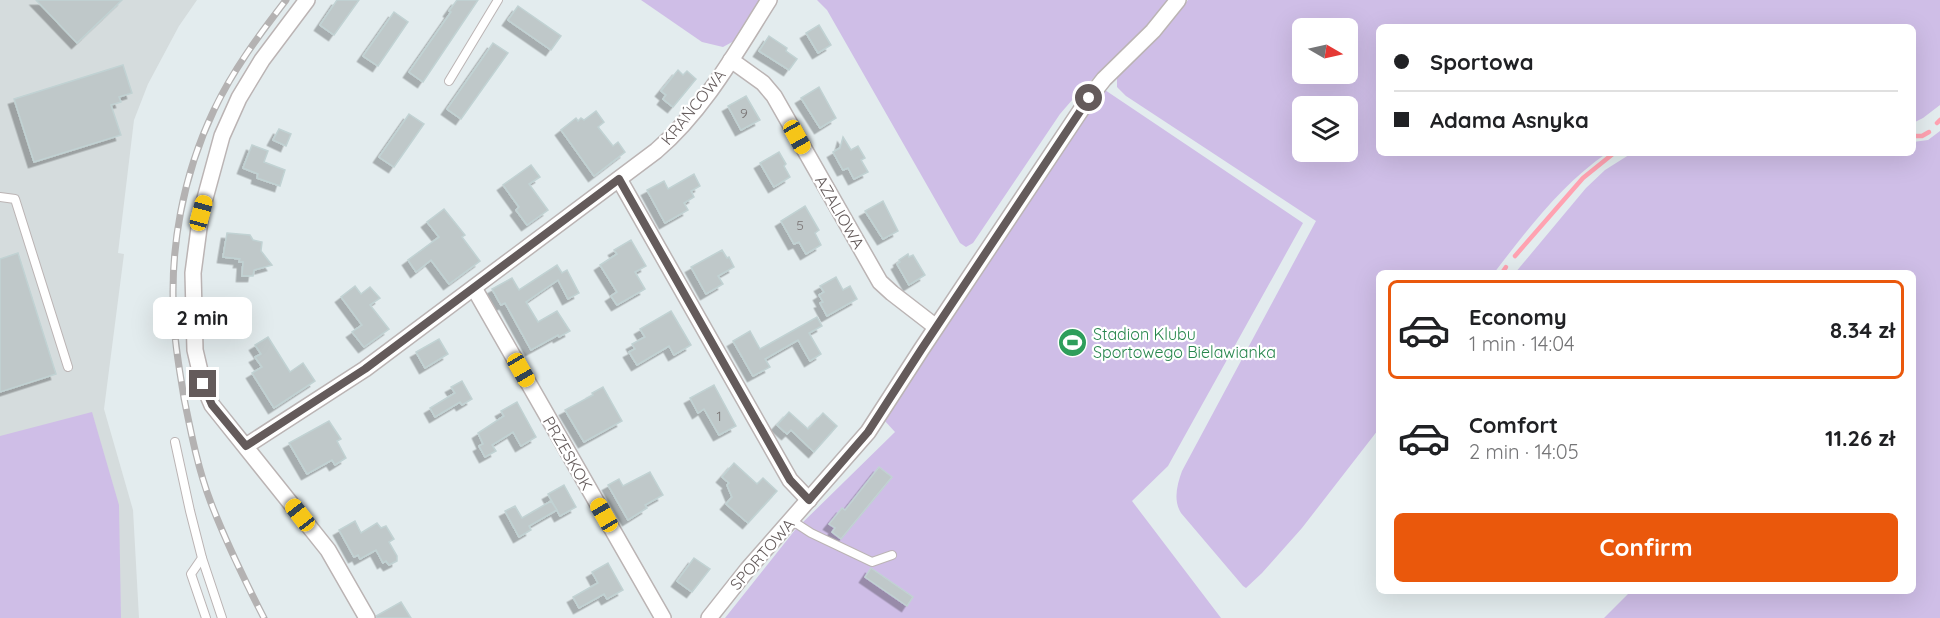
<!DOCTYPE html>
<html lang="en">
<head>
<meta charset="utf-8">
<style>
  body { margin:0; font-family:Quicksand,sans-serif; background:#f6f6f6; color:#202124; height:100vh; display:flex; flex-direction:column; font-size:22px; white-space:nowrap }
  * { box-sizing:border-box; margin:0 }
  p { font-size:20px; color:#757577 }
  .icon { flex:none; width:33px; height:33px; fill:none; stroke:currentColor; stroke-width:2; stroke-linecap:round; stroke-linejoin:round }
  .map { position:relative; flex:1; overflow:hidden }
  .panel { position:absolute; left:1376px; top:270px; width:540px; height:324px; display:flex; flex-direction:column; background:#fff; border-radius:9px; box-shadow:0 6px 24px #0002 }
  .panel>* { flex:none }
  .guide { position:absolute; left:1376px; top:24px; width:540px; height:132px; border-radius:9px; box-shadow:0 6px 24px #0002; display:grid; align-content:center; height:132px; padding:0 18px; background:#fff }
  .needle { width:39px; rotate:99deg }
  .controls { position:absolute; left:1292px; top:18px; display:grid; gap:12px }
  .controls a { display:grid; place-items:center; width:66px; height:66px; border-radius:9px; background:#fff; box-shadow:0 6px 24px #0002; font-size:30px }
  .end { position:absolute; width:27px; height:27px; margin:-14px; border:8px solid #645b5b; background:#fff; box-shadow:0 0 0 3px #fff }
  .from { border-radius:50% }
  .bubble { position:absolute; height:42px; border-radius:9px; background:#fff; box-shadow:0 6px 24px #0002; font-size:20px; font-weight:700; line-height:42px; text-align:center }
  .car { position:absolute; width:18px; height:36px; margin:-18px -9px; border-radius:8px; box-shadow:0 0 4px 2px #0007; background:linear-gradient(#f5c518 24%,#345 0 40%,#f5c518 0 76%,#345 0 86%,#f5c518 0) }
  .guide b { display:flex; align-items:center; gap:21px; height:57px; font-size:22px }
  .guide b+b { border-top:2px solid #e0e0e0 }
  .guide i { width:15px; height:15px; background:#202124 }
  ul { padding:10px 0 0; list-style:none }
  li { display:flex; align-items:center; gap:18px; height:99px; margin:0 12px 9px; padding:0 6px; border:3px solid transparent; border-radius:9px }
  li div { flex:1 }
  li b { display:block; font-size:22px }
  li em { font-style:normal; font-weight:700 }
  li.current { border-color:#ea580c }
  li>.icon { width:54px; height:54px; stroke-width:1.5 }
  .primary-button { display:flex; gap:12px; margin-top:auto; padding:12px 18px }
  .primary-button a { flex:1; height:69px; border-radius:9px; background:#ea580c; color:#fff; font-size:24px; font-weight:700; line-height:69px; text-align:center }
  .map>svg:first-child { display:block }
  .industrial { fill:#d5dcdd }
  .green { fill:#cfbee7; fill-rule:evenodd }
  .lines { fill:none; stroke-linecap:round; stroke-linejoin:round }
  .stream { stroke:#ffa2b1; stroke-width:4.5 }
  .building { fill:#bfc8c9; stroke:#c1d2d3; stroke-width:1.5; filter:url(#shadow) }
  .service-casing { stroke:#bbb4b4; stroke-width:10 }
  .minor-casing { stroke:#bbb4b4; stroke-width:18 }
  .service { stroke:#fff; stroke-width:8 }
  .minor { stroke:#fff; stroke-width:15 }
  .rail-casing { stroke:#b4b2b2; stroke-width:7 }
  .rail { stroke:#fff; stroke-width:4.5; stroke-dasharray:14; stroke-linecap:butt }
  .route { stroke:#645b5b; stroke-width:8 }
  .labels { text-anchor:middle; stroke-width:4.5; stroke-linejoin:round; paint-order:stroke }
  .number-label { font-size:14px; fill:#7b7676 }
  .street-label { font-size:16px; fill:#645b5b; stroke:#fff }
  .leisure-label { font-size:16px; fill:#27864d; stroke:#fff; text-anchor:start }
</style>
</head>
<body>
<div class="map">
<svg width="1940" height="618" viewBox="0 0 1940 618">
  <defs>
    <filter id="shadow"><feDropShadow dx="-5.5" dy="5.5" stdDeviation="0" flood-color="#0004"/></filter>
  </defs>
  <rect width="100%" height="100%" fill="#e3ecee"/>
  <path class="industrial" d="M0,0H197L179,26L148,84L134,120L118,253L124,254L104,409L133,510L139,618H0Z"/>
  <g class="green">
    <path d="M641,0H761L734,41L723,47L702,42Z"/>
    <path d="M817,0H1168L1153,21L1079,92L1060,114L973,243L966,247L960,243L827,10Z"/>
    <path d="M1188,0H1940V105L1923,118L1913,123L1912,27H1378V153H1607C1562,184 1527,230 1494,273H1378V430L1302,528L1262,573L1246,588L1243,586L1181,513C1173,500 1177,485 1182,471L1316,221L1126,96L1117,87V78L1154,41ZM1302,28H1347V74H1302ZM1302,106H1347V152H1302Z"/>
    <path d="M1102,88L1303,223L1168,466L1132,501L1221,618H725L795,530L895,432L884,420Z"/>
    <path d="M1940,131V618H1604L1631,591H1912V273H1515L1586,188L1605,170L1632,153H1912L1913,142L1928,140Z"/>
    <path d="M92,412L119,505L121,618H0V436Z"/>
  </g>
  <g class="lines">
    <g class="stream">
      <path d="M1937,123L1940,120"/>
      <path d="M1912,136H1922L1929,132"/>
      <path d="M1515,256L1583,178L1614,153"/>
      <path d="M1502,273L1506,267"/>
    </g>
  </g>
  <g class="building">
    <path d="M36,0H122L77,43Z"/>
    <path d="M337,0H359L334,35L320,25Z"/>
    <path d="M457,0H478L423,82L409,72L451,12L449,11Z"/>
    <path d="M518,6L561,36L551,50L508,20Z"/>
    <path d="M394,12L408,22L378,66L363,56Z"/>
    <path d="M819,25L831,45L818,53L806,33Z"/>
    <path d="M769,36L787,48L786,51L797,59L789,70L759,51Z"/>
    <path d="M493,43L508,53L461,119L447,109Z"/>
    <path d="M123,65L132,93L119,97L121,102L111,105L121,135L34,162L14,99Z"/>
    <path d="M678,70L683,75L687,71L696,79L673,107L663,99L666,95L661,91Z"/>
    <path d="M819,87L836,118L820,128L801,98Z"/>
    <path d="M746,96L760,120L741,130L728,106Z"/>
    <path d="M596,111L604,122L598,127L613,146L618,142L625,152L594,176L561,130L576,118L578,121L581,118L584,120Z"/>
    <path d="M409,114L424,124L394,167L379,157Z"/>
    <path d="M279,129L291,134L286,146L273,140Z"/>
    <path d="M843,137L851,150L858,146L865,158L861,160L868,172L854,179L848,168L843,170L833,152L840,148Z"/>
    <path d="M252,145L268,151L264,162L285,170L280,186L257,178L258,174L243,168Z"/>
    <path d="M779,152L786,164L784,166L790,177L774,187L760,163Z"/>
    <path d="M531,165L540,177L529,184L548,210L527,225L516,210L519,207L503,185Z"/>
    <path d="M694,174L700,186L691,191L694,197L684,203L688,210L665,223L647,190L664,181L668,189Z"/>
    <path d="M883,201L898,231L883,239L865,211Z"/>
    <path d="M805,206L819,230L815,233L821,245L806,254L799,242L794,244L781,221Z"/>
    <path d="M444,209L465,235L462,237L480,261L449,284L431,260L416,272L408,260L439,237L427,222Z"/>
    <path d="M227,233L250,235L253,240L262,242L261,251L272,265L254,270L253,276H242L243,262H239L240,259L223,257Z"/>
    <path d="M631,240L646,266L635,272L645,289L617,305L611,296L617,292L600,265L617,254L614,250Z"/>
    <path d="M722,250L727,258L729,257L734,267L718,276L723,284L706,294L691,267Z"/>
    <path d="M18,253L56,374L0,392V259Z"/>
    <path d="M908,254L909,257L913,255L925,275L909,285L897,264L900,262L899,260Z"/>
    <path d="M557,265L562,273L567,270L579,293L568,299L558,280L526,302L538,322L557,311L570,331L559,337L558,335L531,350L505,303L501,305L492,289L512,278L519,290Z"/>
    <path d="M836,277L843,290L850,286L857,299L827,316L820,303L823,302L819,295L824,292L820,286Z"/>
    <path d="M355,286L361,294L370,287L380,298L370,305L389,329L364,347L352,332L362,325L341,297Z"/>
    <path d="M671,311L691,345L674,355L669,346L637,365L629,352L635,349L632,344L645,337L640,329Z"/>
    <path d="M817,317L822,326L809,333L821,354L810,361L798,340L765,359L770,367L753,376L733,341L750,331L760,349Z"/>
    <path d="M268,337L290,372L303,363L315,381L274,408L252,373L262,367L255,357L261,354L255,345Z"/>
    <path d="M439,339L448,354L425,368L416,352Z"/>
    <path d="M462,381L472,399L462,405L460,402L435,417L430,408L455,393L451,387Z"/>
    <path d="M714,385L736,426L719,435L704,409L698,413L690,398Z"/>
    <path d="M603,387L622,421L584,442L565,410L593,395L592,393Z"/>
    <path d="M517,402L536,437L521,446L513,432L492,445L496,451L485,457L479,446L483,444L478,433L504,416L501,411Z"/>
    <path d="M789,412L808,429L823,413L837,426L814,452L791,430L787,434L777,425Z"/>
    <path d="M329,421L341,439L337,441L346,458L335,465L332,460L307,474L289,443Z"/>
    <path d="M734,463L757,484L763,478L777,491L748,523L726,504L732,497L727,485L729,483L722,477Z"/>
    <path d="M879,467L892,477L841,539L832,532L835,528L829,524L842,508L845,510Z"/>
    <path d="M650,472L663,495L645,505L647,508L628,520L608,485L619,479L623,486Z"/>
    <path d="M564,485L576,507L560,516L548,494Z"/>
    <path d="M551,501L557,510L529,526L531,530L519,537L505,511L515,506L522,518Z"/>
    <path d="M355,521L361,533L377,523L381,528L386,526L394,539L389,542L397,556V561L389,565L386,561L383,563L376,550L360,559L358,555L354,557L339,530Z"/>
    <path d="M694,558L710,569L692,592L677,581Z"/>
    <path d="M608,563L623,590L607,599L604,594L579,608L573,597L598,583L592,572Z"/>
    <path d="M871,568L913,597L907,606L865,577Z"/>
    <path d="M401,602L411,618H377L376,616Z"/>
  </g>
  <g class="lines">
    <defs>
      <g id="service">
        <path d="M449,81L498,0"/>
        <path d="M0,197L15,199L68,367"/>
        <path d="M175,442L190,511L202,558L191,574L206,618"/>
        <path d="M791,520L811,533L872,562L892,555"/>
        <path d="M202,558L222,618"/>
      </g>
      <g id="minor">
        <path d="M307,0L262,60L239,98L222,136L201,213L193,273L195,350L203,384L212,405L328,550L367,618"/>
        <path d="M731,60L763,83L774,96L880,282L892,293L936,327"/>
        <path d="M619,179L790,480L809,500"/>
        <path d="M474,288L663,618"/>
        <path d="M246,446L365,369L656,151C704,110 736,52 769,0"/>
        <path d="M709,618L747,570L868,432L921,350L1089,98L1104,79L1153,31L1178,0"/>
      </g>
    </defs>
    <use href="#service" class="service-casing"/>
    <use href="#minor" class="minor-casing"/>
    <use href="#service" class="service"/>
    <use href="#minor" class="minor"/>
    <defs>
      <path id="rail" d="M264,618C245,581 226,542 211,503C198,469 191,433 184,398C180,372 175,347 174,321C169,249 183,175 214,110C233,70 259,35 286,0"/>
    </defs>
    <use href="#rail" class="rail-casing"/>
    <use href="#rail" class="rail"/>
  </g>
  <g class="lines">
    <path class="route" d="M203,384L212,405L246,446L365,369L619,179L790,480L809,500L868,432L921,350L1089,98"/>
  </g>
  <defs>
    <symbol id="stadium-disc" viewBox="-11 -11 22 22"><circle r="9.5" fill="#2e9e5b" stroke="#fff"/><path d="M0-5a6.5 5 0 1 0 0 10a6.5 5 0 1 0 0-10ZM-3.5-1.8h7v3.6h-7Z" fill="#fff"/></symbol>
  </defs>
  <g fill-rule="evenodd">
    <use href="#stadium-disc" x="1056" y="326" width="33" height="33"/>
  </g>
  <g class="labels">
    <g class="number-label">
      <text x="744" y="118">9</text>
      <text x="800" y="230">5</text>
      <text x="719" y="421">1</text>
    </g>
    <g class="street-label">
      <text transform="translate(693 107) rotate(-51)" y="6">KRAŃCOWA</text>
      <text transform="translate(840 212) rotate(60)" y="6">AZALIOWA</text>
      <text transform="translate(568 453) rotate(60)" y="6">PRZESKOK</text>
      <text transform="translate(762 554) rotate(-49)" y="6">SPORTOWA</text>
    </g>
    <g class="leisure-label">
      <text x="1093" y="340">Stadion Klubu<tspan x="1093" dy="18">Sportowego Bielawianka</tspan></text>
    </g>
  </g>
</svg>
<div class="controls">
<a><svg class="needle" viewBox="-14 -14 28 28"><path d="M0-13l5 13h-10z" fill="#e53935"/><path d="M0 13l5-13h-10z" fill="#757577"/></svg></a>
<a><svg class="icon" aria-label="layers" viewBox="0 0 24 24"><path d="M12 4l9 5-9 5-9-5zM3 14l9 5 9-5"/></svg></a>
</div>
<i class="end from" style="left:1089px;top:98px"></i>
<i class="end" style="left:203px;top:384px"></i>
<div class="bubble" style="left:153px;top:297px;width:99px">2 min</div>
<i class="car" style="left:797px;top:137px;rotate:151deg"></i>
<i class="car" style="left:201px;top:213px;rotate:15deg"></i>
<i class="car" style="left:521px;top:370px;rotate:150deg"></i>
<i class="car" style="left:300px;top:515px;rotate:322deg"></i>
<i class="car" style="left:604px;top:515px;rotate:330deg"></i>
<div class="guide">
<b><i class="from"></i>Sportowa</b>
<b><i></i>Adama Asnyka</b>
</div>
<section class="panel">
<ul>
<li class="current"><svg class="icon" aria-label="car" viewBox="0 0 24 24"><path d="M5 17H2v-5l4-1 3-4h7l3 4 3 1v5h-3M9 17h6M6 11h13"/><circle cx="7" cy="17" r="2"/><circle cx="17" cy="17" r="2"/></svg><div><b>Economy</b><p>1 min · 14:04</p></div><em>8.34 zł</em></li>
<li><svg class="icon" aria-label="car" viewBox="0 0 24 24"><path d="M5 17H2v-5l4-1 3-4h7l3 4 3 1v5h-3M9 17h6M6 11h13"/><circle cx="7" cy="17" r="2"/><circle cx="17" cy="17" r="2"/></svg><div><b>Comfort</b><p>2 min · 14:05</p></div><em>11.26 zł</em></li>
</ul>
<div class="primary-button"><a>Confirm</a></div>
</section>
</div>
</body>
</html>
